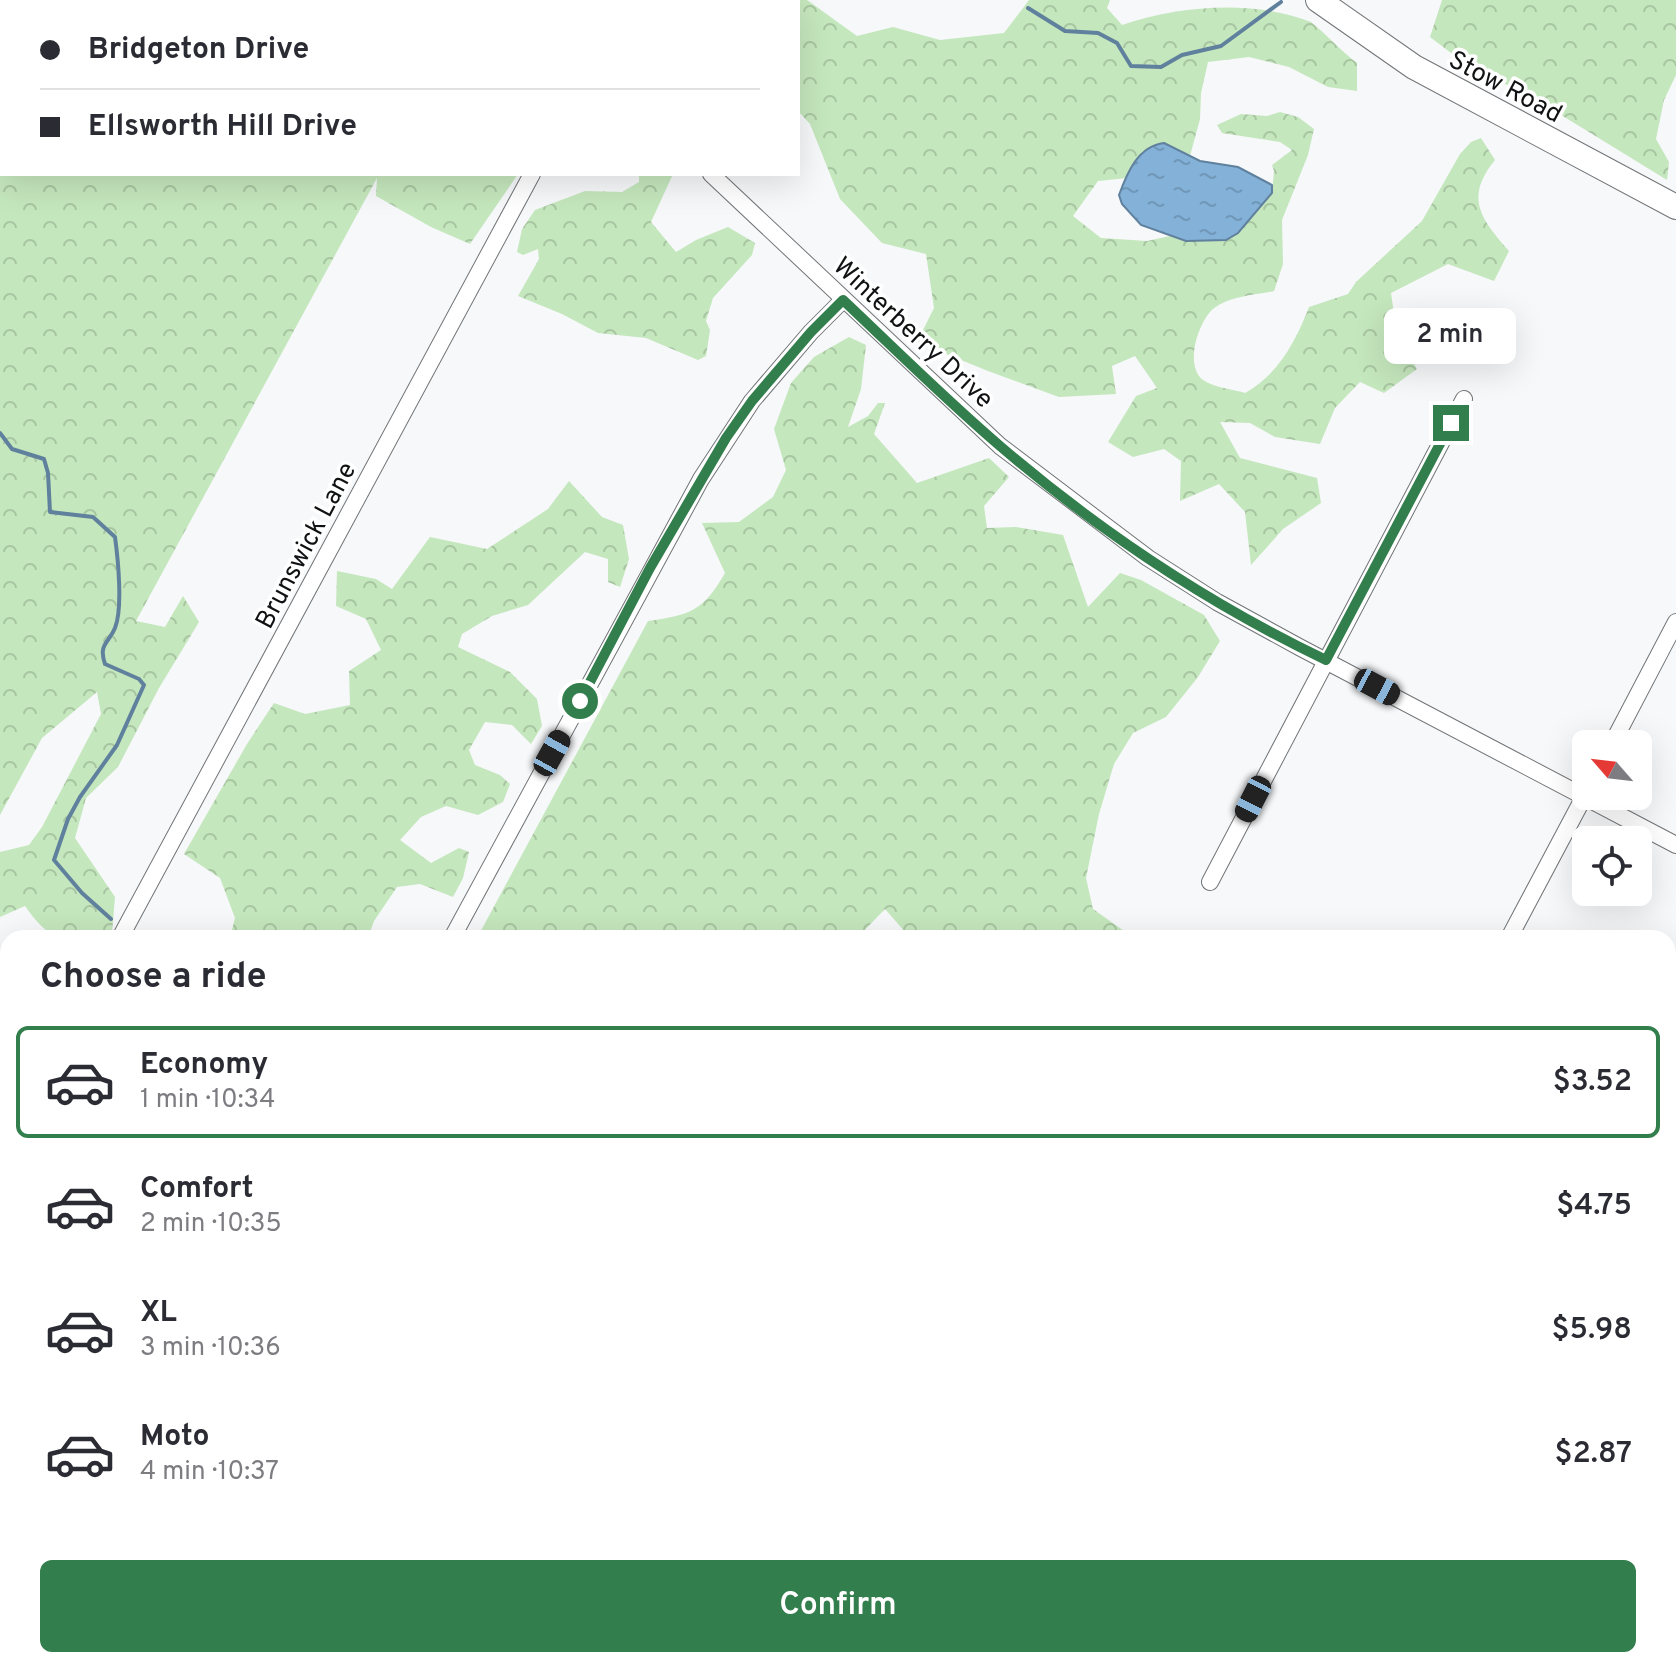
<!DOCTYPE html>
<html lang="en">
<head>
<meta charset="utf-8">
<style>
  body { margin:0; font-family:Overpass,sans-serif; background:#f2f2f3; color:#2b2b33; height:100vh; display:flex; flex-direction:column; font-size:30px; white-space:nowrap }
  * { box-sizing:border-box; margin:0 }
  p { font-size:26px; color:#7c7c81 }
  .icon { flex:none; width:44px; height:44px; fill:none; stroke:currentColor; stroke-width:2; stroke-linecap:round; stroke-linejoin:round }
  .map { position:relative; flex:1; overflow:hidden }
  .panel { position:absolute; left:0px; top:930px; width:1676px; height:738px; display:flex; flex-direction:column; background:#fff; border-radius:24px 24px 0 0; box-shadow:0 8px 32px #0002 }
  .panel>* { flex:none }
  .hud { position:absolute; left:0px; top:0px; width:800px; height:176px; box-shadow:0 8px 32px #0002; display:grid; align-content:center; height:176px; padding:0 40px; background:#fff }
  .needle { width:52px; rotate:298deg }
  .fabs { position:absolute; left:1572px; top:730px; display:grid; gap:16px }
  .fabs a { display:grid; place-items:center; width:80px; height:80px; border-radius:12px; background:#fff; box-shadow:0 8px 32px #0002; font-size:40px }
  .end { position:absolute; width:36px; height:36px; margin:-18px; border:10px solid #337e4d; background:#fff; box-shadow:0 0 0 4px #fff }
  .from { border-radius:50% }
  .bubble { position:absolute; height:56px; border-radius:12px; background:#fff; box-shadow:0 8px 32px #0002; font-size:26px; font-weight:600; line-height:56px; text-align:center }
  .car { position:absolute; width:24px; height:48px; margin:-24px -12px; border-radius:10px; box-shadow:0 0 6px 2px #0007; background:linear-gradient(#222 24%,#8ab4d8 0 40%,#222 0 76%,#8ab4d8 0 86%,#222 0) }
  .hud b { display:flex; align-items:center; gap:28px; height:76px; font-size:30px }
  .hud b+b { border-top:2px solid #e1e1e2 }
  .hud i { width:20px; height:20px; background:#2b2b33 }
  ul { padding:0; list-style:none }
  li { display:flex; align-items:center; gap:24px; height:112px; margin:0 16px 12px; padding:0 24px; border:4px solid transparent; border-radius:12px }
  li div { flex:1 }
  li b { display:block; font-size:30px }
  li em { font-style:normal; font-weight:600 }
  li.current { border-color:#337e4d }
  li>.icon { width:72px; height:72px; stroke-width:1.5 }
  h2 { padding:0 40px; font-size:36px; line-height:96px }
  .button { display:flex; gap:16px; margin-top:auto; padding:16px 40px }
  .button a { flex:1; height:92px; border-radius:12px; background:#337e4d; color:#fff; font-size:32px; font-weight:600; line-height:92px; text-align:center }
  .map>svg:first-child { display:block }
  .forest { fill:url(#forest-crowns) }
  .water { fill:url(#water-ripples); stroke:#60819d; stroke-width:2 }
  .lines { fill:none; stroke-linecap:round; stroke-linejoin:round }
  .stream { stroke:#60819d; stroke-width:4 }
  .street-casing { stroke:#727476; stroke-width:18 }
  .secondary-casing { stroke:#727476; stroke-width:26 }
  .street { stroke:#fff; stroke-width:16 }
  .secondary { stroke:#fff; stroke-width:24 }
  .route { stroke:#337e4d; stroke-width:10 }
  .labels { text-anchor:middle; stroke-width:7; stroke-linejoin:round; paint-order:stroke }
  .street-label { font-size:26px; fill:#101112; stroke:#fff }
</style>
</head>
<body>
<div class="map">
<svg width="1676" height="1667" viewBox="0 0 1676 1667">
  <defs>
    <pattern id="forest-crowns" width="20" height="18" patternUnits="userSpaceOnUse" patternTransform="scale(2)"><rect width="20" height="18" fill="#c5e7bd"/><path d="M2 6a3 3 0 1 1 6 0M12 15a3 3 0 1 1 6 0" fill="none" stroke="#a8c5a1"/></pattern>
    <pattern id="water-ripples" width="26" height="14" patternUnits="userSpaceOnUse" patternTransform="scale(2)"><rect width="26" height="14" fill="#83b1d8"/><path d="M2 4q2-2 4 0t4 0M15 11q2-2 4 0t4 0" fill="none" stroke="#7097b8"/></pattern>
  </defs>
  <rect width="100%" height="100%" fill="#f6f8fa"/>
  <g class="forest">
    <path d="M0,0H474L2,2V174H518L470,244L431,227L376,196L377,178L136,621L165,627L183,596L199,622L159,688L118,767L86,798L75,838L115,897L112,934C103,938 96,938 86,938C52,938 45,934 25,906L0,917V852L29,845L42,827L101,714L97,692L42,738L0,815Z"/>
    <path d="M525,0H807L857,36L893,27L940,40L1004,33L1029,0H1110L1107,8L1122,25C1182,5 1255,0 1311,22C1327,35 1340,50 1357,63V91L1328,87L1289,67L1249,57L1208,62L1201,93L1200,119L1190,156L1164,143L1142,152L1127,178L1098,181L1073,216L1101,238L1147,241L1170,236L1186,241L1226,239L1238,233L1272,193L1274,171L1272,165L1292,150L1280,142L1222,133L1217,125L1241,114L1267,116L1280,112L1298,117L1314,129L1308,155L1282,220L1283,264L1274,291C1255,295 1224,296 1210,312C1198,326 1187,359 1199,376C1207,387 1233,389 1245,393C1278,375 1296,341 1309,307L1348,294L1356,282L1422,221L1460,154L1471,142L1481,138L1495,160C1464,198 1481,219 1509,251L1494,281L1448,264L1391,293L1397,334L1417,369L1384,393L1360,382L1335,408L1320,444L1275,437L1250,423L1220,422L1240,458L1317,478L1321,503L1283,529L1251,565L1245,512L1219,484L1180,501L1181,461L1164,449L1133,457L1108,442L1136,396L1157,388L1135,356L1112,366L1116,394L1059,397L988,371L917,342L934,308L926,254L882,243L840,199L810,124L798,111V2Z"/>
    <path d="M1442,0H1676V75L1664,100L1656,139L1669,162L1667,180L1553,110L1459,59L1430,37Z"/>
    <path d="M639,174H673L651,222L676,252L696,240L728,227L755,243L752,255L713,298L706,321L710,330L706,356L698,360L646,338L598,333L562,314L518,296L539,259L538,249L523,255L517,252L522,229L535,210L585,191L622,192L639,182Z"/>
    <path d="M849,337L866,345L861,389L848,427L868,416L878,403H885L874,434L917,483L989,458L1009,477L984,506L987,528L1016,527L1063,535L1088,607L1120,573L1141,580L1204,615L1220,641L1198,677L1166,717L1133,733L1114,764L1099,814L1086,878L1093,909L1134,938H907L906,933L885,909L857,938H477L648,621C691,615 703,611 725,573L702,523L739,522L773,497L786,470L774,429L791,383L814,357Z"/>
    <path d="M569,481L602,517L623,525L629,559L620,587L608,582V559L585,552L528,605L492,616L462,634L458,647L510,672L537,699L542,726L531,744L512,725L485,722L469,750L475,765L500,775L510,784L503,802L478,815L446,806L421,817L400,840L431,863L459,848L469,852L463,878L453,897L420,884L397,887L374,921L368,938H230L235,918L220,878L184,854L247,744L274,703L305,714L350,705L349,671L381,650L366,619L336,606L337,571L376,579L392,589L430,537L487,549L548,509Z"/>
    <path d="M8,1460V1505L0,1502V1461Z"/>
    <path d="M0,1550L8,1554V1591L0,1590Z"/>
    <path d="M307,1660H470L463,1667H303Z"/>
  </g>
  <g class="water">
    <path d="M1164,143L1200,161L1238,167L1272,185V193L1238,233L1226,240L1186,241L1141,225L1122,204L1119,195C1127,173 1138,146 1164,143Z"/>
    <path d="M1668,1649H1676V1667H1633L1642,1660H1668Z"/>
  </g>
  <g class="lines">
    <g class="stream">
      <path d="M1028,8L1065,31L1098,33L1117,43L1131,66L1161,67L1182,55L1221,46L1281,2"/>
      <path d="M0,433L12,449L44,459L48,473L50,512L93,517L115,537C118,559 123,608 115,628C109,643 98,644 105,664L139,679L144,685L117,745L80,797L68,819L54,860L82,893L111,919"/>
    </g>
    <defs>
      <g id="street">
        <path d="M490,0L494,2"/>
        <path d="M711,174L1000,446L1148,558L1217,602L1301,648L1676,845"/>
        <path d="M1612,744L1676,622"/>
        <path d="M1210,882L1464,399"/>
        <path d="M120,938L532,174"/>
        <path d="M452,938L701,479L752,401L811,332L843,300"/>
        <path d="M1509,938L1586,793"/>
        <path d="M0,1161L8,1146"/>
        <path d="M0,1287L8,1291"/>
        <path d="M0,1619L8,1623"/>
        <path d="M77,1660L90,1667"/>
        <path d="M694,1660L707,1667"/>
        <path d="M1123,1667L1127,1660"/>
      </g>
      <g id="secondary">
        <path d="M1318,0L1414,67L1676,207"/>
        <path d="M1668,1271L1676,1255"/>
        <path d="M1462,1667L1466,1660"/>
      </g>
    </defs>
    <use href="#street" class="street-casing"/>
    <use href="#secondary" class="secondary-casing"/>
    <use href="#street" class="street"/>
    <use href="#secondary" class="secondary"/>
  </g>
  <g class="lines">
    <path class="route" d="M580,701L650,568L726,438L752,401L811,332L843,300C895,349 946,400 1000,446C1098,530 1209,604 1326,660L1451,423"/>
  </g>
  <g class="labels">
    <g class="street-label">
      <text transform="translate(1506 86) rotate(28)" y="9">Stow Road</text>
      <text transform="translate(914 332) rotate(43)" y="9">Winterberry Drive</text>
      <text transform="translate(305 545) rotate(-62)" y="9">Brunswick Lane</text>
    </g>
  </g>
</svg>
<div class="fabs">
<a><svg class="needle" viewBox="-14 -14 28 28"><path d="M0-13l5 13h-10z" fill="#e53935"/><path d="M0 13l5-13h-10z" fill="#7c7c81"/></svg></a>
<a><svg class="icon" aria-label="locate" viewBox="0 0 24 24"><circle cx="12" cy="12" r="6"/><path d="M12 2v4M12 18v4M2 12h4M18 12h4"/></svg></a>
</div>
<i class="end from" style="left:580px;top:701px"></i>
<i class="end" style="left:1451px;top:423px"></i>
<div class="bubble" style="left:1384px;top:308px;width:132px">2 min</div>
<i class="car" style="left:1377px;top:687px;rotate:118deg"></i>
<i class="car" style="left:552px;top:753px;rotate:29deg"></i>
<i class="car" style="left:1253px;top:799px;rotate:207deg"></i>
<div class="hud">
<b><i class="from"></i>Bridgeton Drive</b>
<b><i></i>Ellsworth Hill Drive</b>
</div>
<section class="panel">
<h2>Choose a ride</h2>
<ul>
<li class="current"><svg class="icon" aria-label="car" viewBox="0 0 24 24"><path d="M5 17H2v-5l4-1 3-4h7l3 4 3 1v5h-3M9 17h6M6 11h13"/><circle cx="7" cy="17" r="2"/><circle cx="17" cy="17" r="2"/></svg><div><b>Economy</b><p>1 min · 10:34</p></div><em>$3.52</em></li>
<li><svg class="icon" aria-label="car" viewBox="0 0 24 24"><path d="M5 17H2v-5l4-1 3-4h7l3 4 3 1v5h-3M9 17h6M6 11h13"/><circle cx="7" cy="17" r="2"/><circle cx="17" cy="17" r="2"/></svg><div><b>Comfort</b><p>2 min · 10:35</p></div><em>$4.75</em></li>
<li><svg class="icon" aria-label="car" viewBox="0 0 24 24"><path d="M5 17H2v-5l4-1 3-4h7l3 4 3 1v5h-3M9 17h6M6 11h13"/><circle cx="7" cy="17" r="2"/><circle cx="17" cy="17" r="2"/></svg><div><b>XL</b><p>3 min · 10:36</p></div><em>$5.98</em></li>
<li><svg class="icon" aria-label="car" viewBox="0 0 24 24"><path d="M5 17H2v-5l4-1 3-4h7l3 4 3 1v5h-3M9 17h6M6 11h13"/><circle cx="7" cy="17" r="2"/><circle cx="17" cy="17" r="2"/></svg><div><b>Moto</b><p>4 min · 10:37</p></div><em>$2.87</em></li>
</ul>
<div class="button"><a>Confirm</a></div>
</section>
</div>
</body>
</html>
